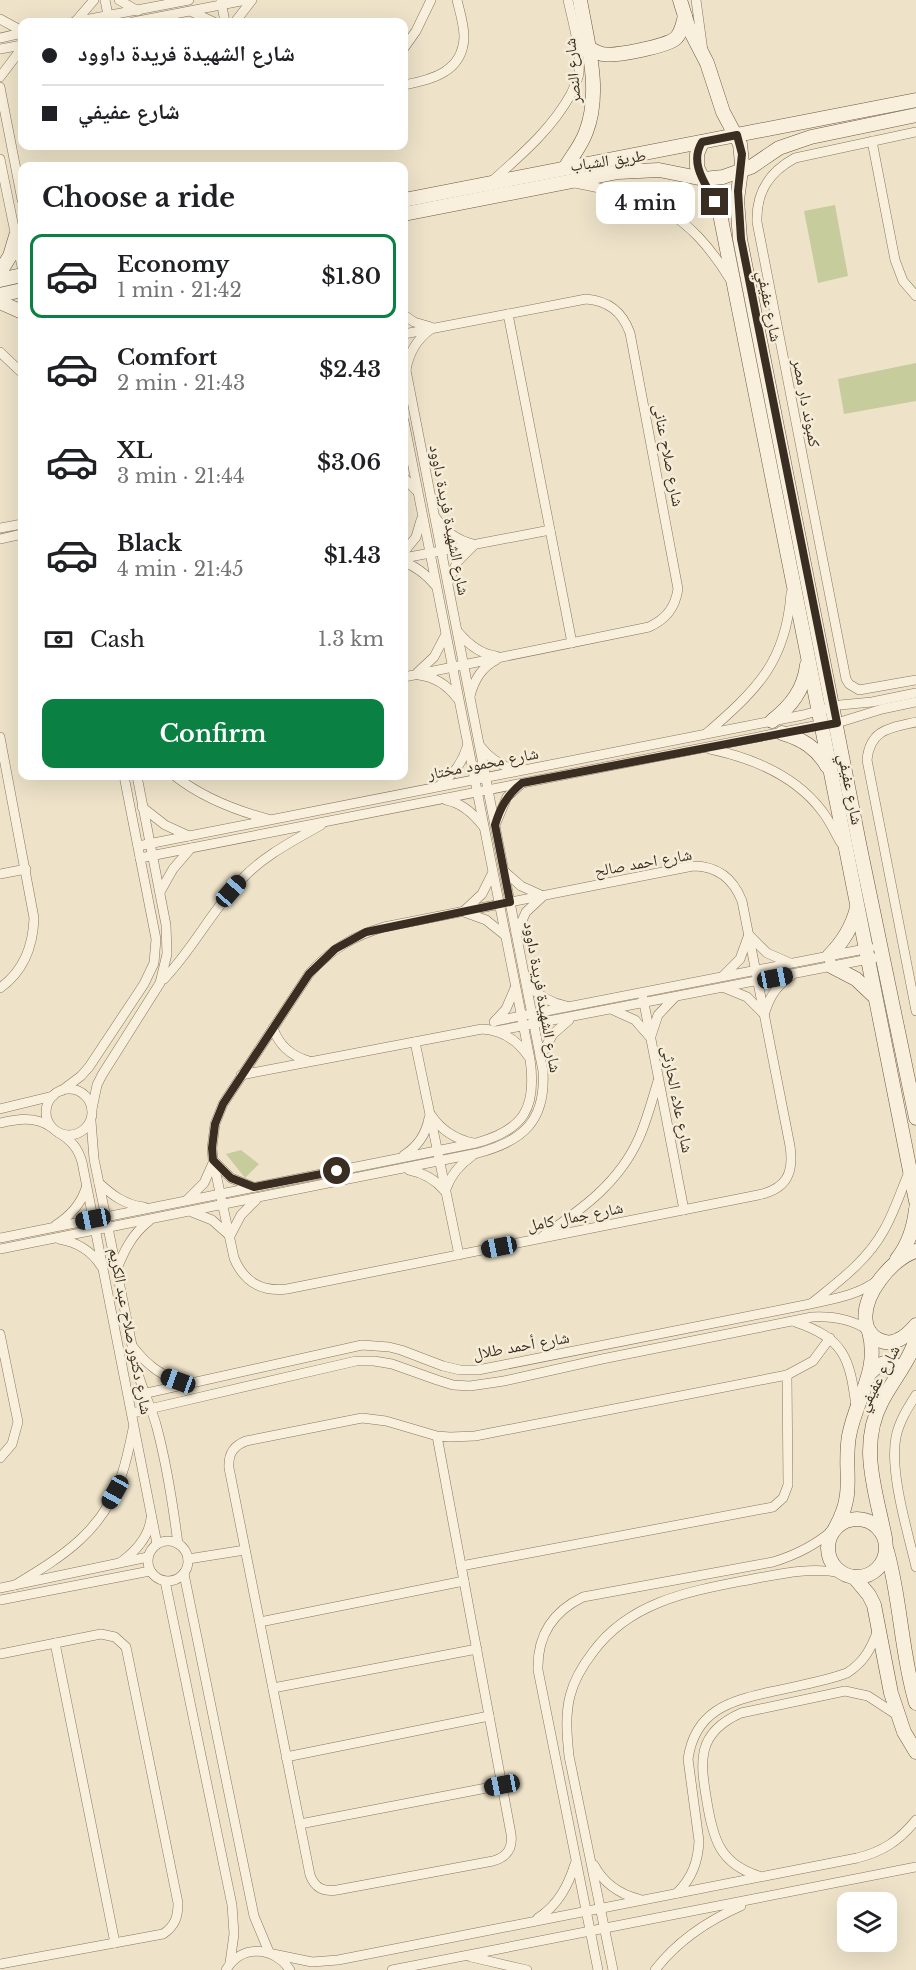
<!DOCTYPE html>
<html lang="en">
<head>
<meta charset="utf-8">
<style>
  body { margin:0; font-family:"Libre Baskerville","Noto Naskh Arabic",serif; background:#f2f2f2; color:#202124; height:100vh; display:flex; flex-direction:column; font-size:22px; white-space:nowrap }
  * { box-sizing:border-box; margin:0 }
  p { font-size:20px; color:#757577 }
  .icon { flex:none; width:33px; height:33px; fill:none; stroke:currentColor; stroke-width:2; stroke-linecap:round; stroke-linejoin:round }
  .map { position:relative; flex:1; overflow:hidden }
  .drawer { position:absolute; left:18px; top:162px; width:390px; height:618px; display:flex; flex-direction:column; background:#fff; border-radius:12px; box-shadow:0 6px 24px #0002 }
  .drawer>* { flex:none }
  .banner { position:absolute; left:18px; top:18px; width:390px; height:132px; border-radius:12px; box-shadow:0 6px 24px #0002; display:grid; align-content:center; height:132px; padding:0 24px; background:#fff }
  .controls { position:absolute; left:837px; top:1892px; display:grid; gap:12px }
  .controls a { display:grid; place-items:center; width:60px; height:60px; border-radius:12px; background:#fff; box-shadow:0 6px 24px #0002; font-size:30px }
  .end { position:absolute; width:27px; height:27px; margin:-14px; border:8px solid #3a2d21; background:#fff; box-shadow:0 0 0 3px #fff }
  .from { border-radius:50% }
  .bubble { position:absolute; height:42px; border-radius:12px; background:#fff; box-shadow:0 6px 24px #0002; font-size:20px; font-weight:600; line-height:42px; text-align:center }
  .car { position:absolute; width:18px; height:36px; margin:-18px -9px; border-radius:8px; box-shadow:0 0 4px 2px #0007; background:linear-gradient(#222 24%,#8ab4d8 0 40%,#222 0 76%,#8ab4d8 0 86%,#222 0) }
  .banner b { display:flex; align-items:center; gap:21px; height:57px; font-size:22px }
  .banner b+b { border-top:2px solid #e0e0e0 }
  .banner i { width:15px; height:15px; background:#202124 }
  ul { padding:0; list-style:none }
  li { display:flex; align-items:center; gap:18px; height:84px; margin:0 12px 9px; padding:0 12px; border:3px solid transparent; border-radius:12px }
  li div { flex:1 }
  li b { display:block; font-size:22px }
  li em { font-style:normal; font-weight:600 }
  li.active { border-color:#0b8043 }
  li>.icon { width:54px; height:54px; stroke-width:1.5 }
  h2 { padding:0 24px; font-size:27px; line-height:72px }
  .pay { display:flex; align-items:center; gap:15px; height:66px; padding:0 24px; font-size:22px }
  .pay p { margin-inline-start:auto }
  .primary-button { display:flex; gap:12px; margin-top:auto; padding:12px 24px }
  .primary-button a { flex:1; height:69px; border-radius:12px; background:#0b8043; color:#fff; font-size:24px; font-weight:600; line-height:69px; text-align:center }
  .map>svg:first-child { display:block }
  .green { fill:#c6cc9c }
  .lines { fill:none; stroke-linecap:round; stroke-linejoin:round }
  .street-casing { stroke:#8a755e; stroke-width:10 }
  .secondary-casing { stroke:#6c5741; stroke-width:15 }
  .street { stroke:#f8f0dc; stroke-width:9 }
  .secondary { stroke:#f8f0dc; stroke-width:14 }
  .route { stroke:#3a2d21; stroke-width:8 }
  .labels { text-anchor:middle; stroke-width:5; stroke-linejoin:round; paint-order:stroke }
  .street-label { font-size:16px; fill:#3a2d21; stroke:#f5edd8 }
</style>
</head>
<body>
<div class="map">
<svg width="916" height="1970" viewBox="0 0 916 1970">
  <rect width="100%" height="100%" fill="#eee3c9"/>
  <g class="green">
    <path d="M835,205L848,276L818,283L804,211Z"/>
    <path d="M916,363V401L844,414L838,379Z"/>
    <path d="M241,1150L259,1164L245,1178L226,1154Z"/>
  </g>
  <g class="lines">
    <defs>
      <g id="street">
        <path d="M105,0L109,20"/>
        <path d="M119,0L138,11"/>
        <path d="M696,0L703,51"/>
        <path d="M221,1L225,22"/>
        <path d="M192,12L214,22"/>
        <path d="M0,19L22,31"/>
        <path d="M74,22L189,0"/>
        <path d="M75,22L94,0"/>
        <path d="M133,22L246,0"/>
        <path d="M235,22L252,0"/>
        <path d="M0,38L22,33"/>
        <path d="M404,48L416,31L431,0"/>
        <path d="M0,49L22,45"/>
        <path d="M0,77L22,48"/>
        <path d="M404,85C431,80 463,72 464,37C464,25 460,12 457,0"/>
        <path d="M0,87L22,200"/>
        <path d="M916,132L795,158C769,172 756,192 757,222L846,679L849,684L859,690L916,680"/>
        <path d="M872,141L895,260L903,281L916,296"/>
        <path d="M0,159L22,267"/>
        <path d="M491,182C521,155 551,130 571,94C574,87 578,80 579,73C581,49 573,23 568,0"/>
        <path d="M575,183C652,198 687,210 730,279"/>
        <path d="M508,314L572,643"/>
        <path d="M404,315L414,322L431,327"/>
        <path d="M404,334L586,299C608,301 622,311 630,333L678,589C675,608 666,619 649,627L404,677"/>
        <path d="M0,352L22,373"/>
        <path d="M406,370C409,352 417,339 431,329"/>
        <path d="M404,478L417,491"/>
        <path d="M436,518C445,532 457,540 473,544"/>
        <path d="M0,528L22,524"/>
        <path d="M0,539L22,534"/>
        <path d="M404,552L416,537L421,520"/>
        <path d="M404,558L550,530"/>
        <path d="M404,562C417,567 426,574 435,585"/>
        <path d="M448,583L457,562L473,546"/>
        <path d="M458,632C468,644 480,654 496,656"/>
        <path d="M418,672L434,657L445,636"/>
        <path d="M419,675C435,677 448,686 457,698"/>
        <path d="M470,696C474,680 482,667 496,660"/>
        <path d="M916,722C890,728 870,729 867,760L916,1011"/>
        <path d="M707,733C756,690 786,663 791,593"/>
        <path d="M0,737L34,918C33,947 24,971 0,988"/>
        <path d="M481,747C490,759 502,766 516,770"/>
        <path d="M710,749C752,758 795,775 822,811C830,821 835,833 841,843"/>
        <path d="M175,776C203,798 234,810 268,819"/>
        <path d="M439,786C453,774 462,764 467,747"/>
        <path d="M446,800C462,803 473,813 483,826"/>
        <path d="M142,807L165,825L189,836"/>
        <path d="M496,823L507,797L520,785"/>
        <path d="M138,846L803,715L840,705L872,702L916,693"/>
        <path d="M140,858L814,726L837,723L882,709L916,702"/>
        <path d="M693,866C717,866 733,878 742,901L790,1146C794,1173 787,1189 758,1195L287,1289C261,1292 244,1282 234,1258L213,1160L212,1148L215,1124L223,1104L309,974C330,950 353,936 384,927Z"/>
        <path d="M505,872L521,886L541,895"/>
        <path d="M0,874L26,869"/>
        <path d="M160,892L173,869L191,848"/>
        <path d="M465,910L482,894L492,874"/>
        <path d="M464,912L486,920L506,936"/>
        <path d="M516,934L526,912L542,897"/>
        <path d="M750,936L767,953L790,963"/>
        <path d="M724,975L740,959L748,937"/>
        <path d="M164,979C193,949 212,910 241,880C263,856 293,841 321,825"/>
        <path d="M527,984C538,995 550,1003 566,1006"/>
        <path d="M725,988L747,997L763,1013"/>
        <path d="M643,998L684,1210"/>
        <path d="M613,1010L635,1020L649,1036"/>
        <path d="M765,1012C770,996 777,985 791,976"/>
        <path d="M495,1021L870,948"/>
        <path d="M494,1022L506,1009L515,988"/>
        <path d="M273,1028C279,1046 291,1056 309,1061"/>
        <path d="M496,1031L874,958"/>
        <path d="M651,1036L658,1015L674,998"/>
        <path d="M415,1042L459,1255"/>
        <path d="M540,1057L553,1034L569,1020"/>
        <path d="M241,1075L482,1029C501,1030 517,1040 528,1056"/>
        <circle cx="69" cy="1112" r="23"/>
        <path d="M61,1091L81,1076L89,1067L144,984L154,963L156,939L124,776"/>
        <path d="M0,1109L53,1096"/>
        <path d="M92,1109L97,1085L102,1075L160,983L167,954L166,925L137,776"/>
        <path d="M431,1115C441,1130 455,1139 473,1143"/>
        <path d="M91,1121L94,1159L137,1370C142,1390 152,1408 157,1428C167,1466 173,1505 178,1544"/>
        <path d="M0,1123C18,1119 35,1116 51,1127"/>
        <path d="M59,1133C71,1140 78,1148 82,1162L157,1544"/>
        <path d="M404,1155C417,1147 426,1134 429,1118"/>
        <path d="M215,1162L231,1178L253,1187"/>
        <path d="M409,1170C424,1173 435,1179 445,1191"/>
        <path d="M99,1183C112,1195 125,1205 144,1207"/>
        <path d="M446,1189C451,1175 459,1165 472,1156"/>
        <path d="M187,1200L204,1183L213,1163"/>
        <path d="M192,1212L212,1220L230,1236L241,1215L256,1200"/>
        <path d="M56,1225C70,1216 81,1204 86,1188"/>
        <path d="M543,1236C582,1209 619,1183 639,1138C647,1120 652,1100 658,1081"/>
        <path d="M0,1238L476,1143C524,1130 537,1108 530,1059L404,421"/>
        <path d="M59,1239C76,1242 92,1251 101,1266"/>
        <path d="M0,1249L478,1153C523,1141 546,1121 543,1071L404,360"/>
        <path d="M116,1271C124,1251 132,1234 149,1221"/>
        <path d="M812,1303C839,1281 867,1261 884,1230C895,1211 901,1190 910,1170"/>
        <path d="M795,1322C844,1338 850,1358 856,1407"/>
        <path d="M0,1334L18,1422L12,1444L0,1458"/>
        <path d="M133,1347C148,1366 164,1379 188,1382"/>
        <path d="M916,1395C907,1409 899,1422 896,1437C889,1471 908,1533 916,1567"/>
        <path d="M129,1397L362,1345L389,1347L401,1350L443,1366L460,1370H478L810,1304C833,1299 859,1295 878,1280"/>
        <path d="M132,1413L356,1361H374L392,1364L437,1380L453,1385L470,1386L504,1381L602,1359L812,1317C832,1316 851,1319 868,1330"/>
        <path d="M437,1436L386,1421L362,1418L246,1441C233,1446 228,1454 229,1468L310,1875C315,1888 323,1892 337,1890L493,1861C507,1857 513,1849 511,1834L437,1436L450,1437L475,1436L787,1375L813,1361L830,1338"/>
        <circle cx="168" cy="1561" r="20"/>
        <path d="M188,1559L245,1550"/>
        <path d="M121,1562C136,1551 149,1536 151,1518"/>
        <path d="M461,1566L773,1507L783,1498L788,1485L787,1375"/>
        <path d="M184,1574L254,1916L269,1952"/>
        <path d="M165,1581L232,1905L234,1934L230,1963"/>
        <path d="M15,1585C63,1556 104,1531 122,1474C127,1459 130,1444 133,1429"/>
        <path d="M0,1588L148,1557"/>
        <path d="M0,1600L150,1571"/>
        <path d="M260,1622L464,1581"/>
        <path d="M55,1643L115,1943"/>
        <path d="M0,1654L101,1634L115,1637L126,1647L178,1903C178,1917 175,1926 163,1934L0,1964"/>
        <path d="M273,1688L477,1649"/>
        <path d="M286,1757L489,1716"/>
        <path d="M300,1824L502,1785"/>
        <path d="M594,1865C603,1882 619,1894 639,1899"/>
        <path d="M759,1876C720,1864 713,1839 707,1802C700,1761 696,1733 741,1713L845,1691L868,1696L897,1715"/>
        <path d="M677,1893C692,1878 698,1862 699,1841L688,1759C695,1711 729,1701 770,1692C796,1686 822,1682 847,1673C864,1662 871,1649 878,1630"/>
        <path d="M538,1918C558,1905 568,1886 575,1864"/>
        <path d="M273,1954L312,1962L338,1960L857,1858C882,1852 899,1841 916,1820"/>
        <path d="M471,1957L527,1970"/>
        <path d="M226,1970C241,1944 274,1946 290,1970"/>
        <path d="M392,1970L916,1867"/>
        <path d="M598,1970L538,1670C537,1636 552,1612 583,1597L773,1562C796,1555 816,1545 834,1529"/>
        <path d="M613,1970L569,1756C567,1736 565,1716 570,1696C574,1680 583,1665 593,1652C629,1603 686,1592 742,1581C776,1575 808,1566 842,1573"/>
        <path d="M655,1970C678,1940 707,1921 741,1906"/>
      </g>
      <g id="secondary">
        <path d="M680,0L688,26L707,63L723,112L740,144L742,163L737,200L740,239L860,848L916,1118"/>
        <path d="M577,41C585,45 593,52 602,54C614,57 668,46 676,38C682,32 683,23 685,16"/>
        <path d="M702,142L697,154V167L720,214L916,1201"/>
        <path d="M565,168C572,156 581,146 586,132C602,91 587,42 580,0"/>
        <path d="M404,200L916,100"/>
        <path d="M404,214L618,172L659,170L704,179L723,177L751,167L779,148L811,137L916,115"/>
        <path d="M0,272L10,256L16,236"/>
        <path d="M0,280L22,275"/>
        <path d="M0,295L22,290"/>
        <path d="M0,302L22,312"/>
        <path d="M772,721C791,706 804,690 807,665"/>
        <path d="M782,733C802,739 817,748 827,766"/>
        <path d="M829,956C843,942 852,928 857,908"/>
        <path d="M831,966L856,979L875,997"/>
        <path d="M916,1251C892,1258 861,1296 866,1323C868,1337 885,1347 898,1340C905,1337 911,1331 916,1325"/>
        <path d="M897,1259C909,1244 914,1227 916,1209"/>
        <path d="M870,1373C880,1363 891,1356 900,1371"/>
        <circle cx="857" cy="1548" r="29"/>
        <path d="M836,1527C856,1491 843,1472 849,1436C856,1398 880,1371 869,1331"/>
        <path d="M885,1538C876,1491 858,1446 882,1401C893,1380 909,1362 916,1339"/>
        <path d="M887,1551C901,1601 901,1653 916,1703"/>
        <path d="M854,1577L869,1595L874,1605L891,1693L904,1732L916,1752"/>
      </g>
    </defs>
    <use href="#street" class="street-casing"/>
    <use href="#secondary" class="secondary-casing"/>
    <use href="#street" class="street"/>
    <use href="#secondary" class="secondary"/>
  </g>
  <g class="lines">
    <path class="route" d="M337,1171L254,1187L231,1178L213,1160L212,1148L215,1124L223,1104L309,974L335,949L366,932L510,902L495,825C500,808 507,795 522,783L837,723L741,239L738,191L742,154L737,135L702,142C689,163 705,183 715,202"/>
  </g>
  <g class="labels">
    <g class="street-label">
      <text transform="translate(572 71) rotate(-95)" y="6">شارع النصر</text>
      <text transform="translate(608 160) rotate(-8)" y="6">طريق الشباب</text>
      <text transform="translate(770 306) rotate(79)" y="6">شارع عفيفي</text>
      <text transform="translate(807 403) rotate(79)" y="6">كمبوند دار مصر</text>
      <text transform="translate(669 455) rotate(79)" y="6">شارع صلاح عنانى</text>
      <text transform="translate(450 520) rotate(79)" y="6">شارع الشهيدة فريدة داوود</text>
      <text transform="translate(483 763) rotate(-11)" y="6">شارع محمود مختار</text>
      <text transform="translate(851 789) rotate(79)" y="6">شارع عفيفي</text>
      <text transform="translate(643 862) rotate(-10)" y="6">شارع احمد صالح</text>
      <text transform="translate(543 997) rotate(80)" y="6">شارع الشهيدة فريدة داوود</text>
      <text transform="translate(678 1099) rotate(79)" y="6">شارع علاء الحارثى</text>
      <text transform="translate(575 1216) rotate(-11)" y="6">شارع جمال كامل</text>
      <text transform="translate(131 1331) rotate(79)" y="6">شارع دكتور صلاح عبد الكريم</text>
      <text transform="translate(521 1345) rotate(-10)" y="6">شارع أحمد طلال</text>
      <text transform="translate(878 1378) rotate(-62)" y="6">شارع عفيفي</text>
    </g>
  </g>
</svg>
<div class="controls">
<a><svg class="icon" aria-label="layers" viewBox="0 0 24 24"><path d="M12 4l9 5-9 5-9-5zM3 14l9 5 9-5"/></svg></a>
</div>
<i class="end from" style="left:337px;top:1171px"></i>
<i class="end" style="left:715px;top:202px"></i>
<div class="bubble" style="left:596px;top:182px;width:99px">4 min</div>
<i class="car" style="left:231px;top:891px;rotate:41deg"></i>
<i class="car" style="left:775px;top:978px;rotate:79deg"></i>
<i class="car" style="left:93px;top:1219px;rotate:259deg"></i>
<i class="car" style="left:499px;top:1247px;rotate:259deg"></i>
<i class="car" style="left:178px;top:1381px;rotate:290deg"></i>
<i class="car" style="left:115px;top:1492px;rotate:209deg"></i>
<i class="car" style="left:502px;top:1785px;rotate:259deg"></i>
<div class="banner">
<b><i class="from"></i>شارع الشهيدة فريدة داوود</b>
<b><i></i>شارع عفيفي</b>
</div>
<section class="drawer">
<h2>Choose a ride</h2>
<ul>
<li class="active"><svg class="icon" aria-label="car" viewBox="0 0 24 24"><path d="M5 17H2v-5l4-1 3-4h7l3 4 3 1v5h-3M9 17h6M6 11h13"/><circle cx="7" cy="17" r="2"/><circle cx="17" cy="17" r="2"/></svg><div><b>Economy</b><p>1 min · 21:42</p></div><em>$1.80</em></li>
<li><svg class="icon" aria-label="car" viewBox="0 0 24 24"><path d="M5 17H2v-5l4-1 3-4h7l3 4 3 1v5h-3M9 17h6M6 11h13"/><circle cx="7" cy="17" r="2"/><circle cx="17" cy="17" r="2"/></svg><div><b>Comfort</b><p>2 min · 21:43</p></div><em>$2.43</em></li>
<li><svg class="icon" aria-label="car" viewBox="0 0 24 24"><path d="M5 17H2v-5l4-1 3-4h7l3 4 3 1v5h-3M9 17h6M6 11h13"/><circle cx="7" cy="17" r="2"/><circle cx="17" cy="17" r="2"/></svg><div><b>XL</b><p>3 min · 21:44</p></div><em>$3.06</em></li>
<li><svg class="icon" aria-label="car" viewBox="0 0 24 24"><path d="M5 17H2v-5l4-1 3-4h7l3 4 3 1v5h-3M9 17h6M6 11h13"/><circle cx="7" cy="17" r="2"/><circle cx="17" cy="17" r="2"/></svg><div><b>Black</b><p>4 min · 21:45</p></div><em>$1.43</em></li>
</ul>
<div class="pay"><svg class="icon" aria-label="cash" viewBox="0 0 24 24"><path d="M3 7h18v10H3z"/><circle cx="12" cy="12" r="2"/></svg>Cash<p>1.3 km</p></div>
<div class="primary-button"><a>Confirm</a></div>
</section>
</div>
</body>
</html>
